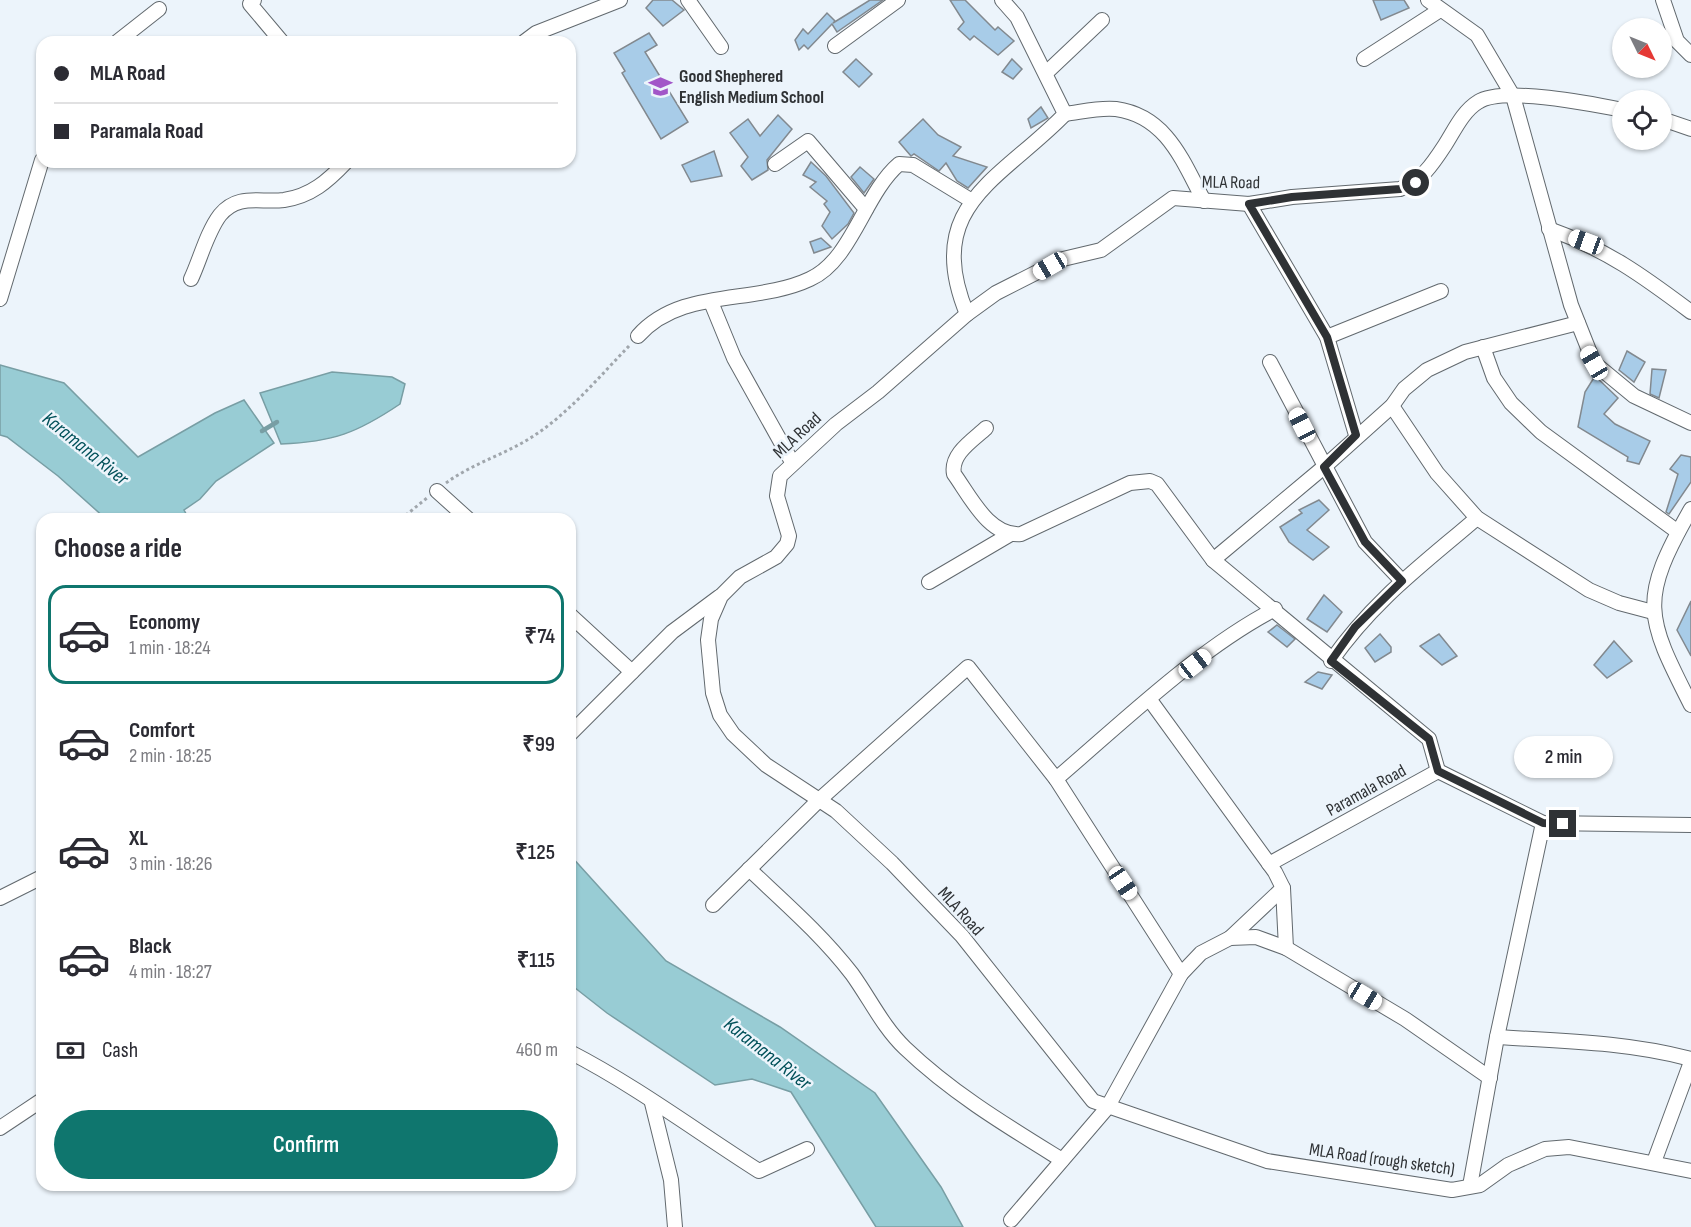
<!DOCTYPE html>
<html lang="en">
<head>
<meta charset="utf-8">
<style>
  body { margin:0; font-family:"Sofia Sans Condensed",sans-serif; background:#f2f2f3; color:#2b2b33; height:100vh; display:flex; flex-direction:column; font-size:22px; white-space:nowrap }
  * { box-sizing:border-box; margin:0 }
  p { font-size:20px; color:#7c7c81 }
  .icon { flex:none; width:33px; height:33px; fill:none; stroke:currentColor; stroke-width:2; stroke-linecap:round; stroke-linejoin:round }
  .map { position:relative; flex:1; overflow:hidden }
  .side { position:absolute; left:36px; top:513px; width:540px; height:678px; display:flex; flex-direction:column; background:#fff; border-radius:18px; box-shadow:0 2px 4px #0004 }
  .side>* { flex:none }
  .banner { position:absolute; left:36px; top:36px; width:540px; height:132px; border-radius:18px; box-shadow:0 2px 4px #0004; display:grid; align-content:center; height:132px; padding:0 18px; background:#fff }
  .needle { width:39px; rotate:133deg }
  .controls { position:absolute; left:1612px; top:18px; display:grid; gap:12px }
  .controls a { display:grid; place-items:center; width:60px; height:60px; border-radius:50%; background:#fff; box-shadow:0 2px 4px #0004; font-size:30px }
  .end { position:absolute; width:27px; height:27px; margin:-14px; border:8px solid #2f3235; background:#fff; box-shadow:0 0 0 3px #fff }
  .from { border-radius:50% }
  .bubble { position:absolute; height:42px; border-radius:21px; background:#fff; box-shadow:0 2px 4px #0004; font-size:20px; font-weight:600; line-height:42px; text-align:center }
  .car { position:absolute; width:18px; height:36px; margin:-18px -9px; border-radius:8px; box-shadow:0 0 4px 2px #0007; background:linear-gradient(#fff 24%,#345 0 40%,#fff 0 76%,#345 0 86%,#fff 0) }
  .banner b { display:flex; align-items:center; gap:21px; height:57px; font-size:22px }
  .banner b+b { border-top:2px solid #e1e1e2 }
  .banner i { width:15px; height:15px; background:#2b2b33 }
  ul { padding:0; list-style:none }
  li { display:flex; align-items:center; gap:18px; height:99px; margin:0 12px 9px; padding:0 6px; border:3px solid transparent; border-radius:18px }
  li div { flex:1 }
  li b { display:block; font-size:22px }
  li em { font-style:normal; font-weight:600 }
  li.current { border-color:#0f766e }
  li>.icon { width:54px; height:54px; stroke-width:1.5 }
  h2 { padding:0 18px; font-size:27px; line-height:72px }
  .pay { display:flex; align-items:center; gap:15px; height:66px; padding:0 18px; font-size:22px }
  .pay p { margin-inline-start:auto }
  .primary-button { display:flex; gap:12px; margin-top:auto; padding:12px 18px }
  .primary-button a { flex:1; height:69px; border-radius:36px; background:#0f766e; color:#fff; font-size:24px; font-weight:600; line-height:69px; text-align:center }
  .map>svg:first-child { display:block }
  .water { fill:#98ccd4; stroke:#789ea4; stroke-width:1.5 }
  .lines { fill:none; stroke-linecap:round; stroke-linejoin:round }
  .stream { stroke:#789ea4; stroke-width:4.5 }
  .building { fill:#a8cce8; stroke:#82898f; stroke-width:1.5 }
  .minor-casing { stroke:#62696e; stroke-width:16 }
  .path { stroke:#a0a6ac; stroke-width:3; stroke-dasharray:3 3; stroke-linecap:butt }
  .minor { stroke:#fff; stroke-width:14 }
  .route { stroke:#2f3235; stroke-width:8 }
  .labels { text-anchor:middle; stroke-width:5; stroke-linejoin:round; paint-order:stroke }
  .poi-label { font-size:18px; font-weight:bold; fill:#2f3235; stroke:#ecf4fb; text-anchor:start }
  .street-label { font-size:18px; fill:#2f3235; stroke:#ecf4fb }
  .water-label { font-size:20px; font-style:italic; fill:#005059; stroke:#ecf4fb }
</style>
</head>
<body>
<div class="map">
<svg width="1691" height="1227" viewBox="0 0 1691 1227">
  <rect width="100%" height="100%" fill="#ecf4fb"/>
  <g class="water">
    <path d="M0,365L64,383L138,457L215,413L244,400L274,443L216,481L200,499L184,510L189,519H106L58,476L7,437L0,435Z"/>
    <path d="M332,372L392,377L405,384L400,404C357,433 333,442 281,444L260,393Z"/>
    <path d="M570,855L666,961L780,1027L875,1093L941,1187L963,1227H876L791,1092L752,1079L715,1085L607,1013L570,984Z"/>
  </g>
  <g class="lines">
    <path class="stream" d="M262,431L277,422"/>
  </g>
  <g class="building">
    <path d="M653,0H672L684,10L663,26L646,8Z"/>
    <path d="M870,0H883L837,32L832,24L808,49L804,45L799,50L795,40L803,29L808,34L827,13L835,21L833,23Z"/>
    <path d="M950,0H965L995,30L998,27L1014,41L998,55L974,36L970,40L958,29L964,22Z"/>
    <path d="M1373,0H1404L1409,8L1381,20Z"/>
    <path d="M649,33L657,45L645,52L688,122L661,139L622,73L625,71L614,53Z"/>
    <path d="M856,59L872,74L859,87L843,72Z"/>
    <path d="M1012,59L1022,69L1013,79L1002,72Z"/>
    <path d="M1041,107L1048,118L1031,128L1028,119Z"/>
    <path d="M778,115L792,129L767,160L768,170L752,180L741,166L748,157L730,133L748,119L760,136Z"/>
    <path d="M923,119L938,135L961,147L953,156L987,167L968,188L957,181L946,163L939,171L914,154L911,156L899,142Z"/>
    <path d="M714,151L722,176L691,182L682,165Z"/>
    <path d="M811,162L826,176L854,213L848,224L832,239L822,226L830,212L824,204L827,201L810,187L816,182L803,175Z"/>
    <path d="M860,167L874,179L864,193L851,177Z"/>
    <path d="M821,238L831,247L814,253L810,242Z"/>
    <path d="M1627,351L1645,362L1634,382L1619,370Z"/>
    <path d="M1652,369L1666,370L1659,398L1650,394Z"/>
    <path d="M1595,376L1618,398L1604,414L1615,424L1650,441L1639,464L1627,461L1628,457L1578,427L1585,392Z"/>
    <path d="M1681,455L1691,457V482L1669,514L1666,512L1678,474L1670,469Z"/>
    <path d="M1319,500L1329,510L1307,530L1329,547L1313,560L1289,542L1280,527L1302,513L1299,510Z"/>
    <path d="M1324,595L1342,612L1327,632L1307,619Z"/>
    <path d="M1691,601V656L1677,630Z"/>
    <path d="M1277,625L1295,639L1287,647L1268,632Z"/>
    <path d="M1380,634L1391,647V652L1375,662L1365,648Z"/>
    <path d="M1439,634L1457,656L1442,665L1420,646Z"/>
    <path d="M1614,641L1632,661L1607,678L1594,665Z"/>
    <path d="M1318,672L1332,675L1322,689L1305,682Z"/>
  </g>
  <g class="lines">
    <defs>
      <g id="minor">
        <path d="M254,0L250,4L282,42"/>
        <path d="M688,0L721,47"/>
        <path d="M1428,0L1477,35L1513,96L1571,305L1594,363L1634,396L1691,423"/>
        <path d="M1663,0L1677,41L1691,55"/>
        <path d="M117,42L159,9"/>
        <path d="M524,42L536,33L620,0"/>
        <path d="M835,46L898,0"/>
        <path d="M1364,59L1440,10"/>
        <path d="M1046,73L1102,20"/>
        <path d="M1623,110C1593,104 1503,86 1478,102C1463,111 1454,131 1445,145C1432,165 1422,180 1400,189L1292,197L1249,204L1173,198L1101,250L1063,259L996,293L967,314L878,392L836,424L780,476L777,496L789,536L787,544L776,557L740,577L721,596L711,619L708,640L713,693L720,715L733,734L766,765L836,811L892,863L962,936L1093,1101L1267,1161L1452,1190L1480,1185L1508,1165L1545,1149L1569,1147L1691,1171"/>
        <path d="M1065,114C1081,112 1100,107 1116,109C1167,116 1183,162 1204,201"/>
        <path d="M1662,119L1691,129"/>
        <path d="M775,164L808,141L866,209"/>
        <path d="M1249,204L1327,337L1356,435"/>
        <path d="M1549,229C1606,249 1643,276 1691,312"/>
        <path d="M191,279C200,260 207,232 220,215C238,193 260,203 284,200C311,196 328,181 346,162"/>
        <path d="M0,299L42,160"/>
        <path d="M711,302L734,358L792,462"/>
        <path d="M967,314C922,205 1001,180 1065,114L1017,17L1002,0"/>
        <path d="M638,336C681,287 755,305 810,279C852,260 864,194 899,164L913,165L972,201"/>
        <path d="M1327,337L1441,291"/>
        <path d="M1483,347L1494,378L1511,403L1541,432L1678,532"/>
        <path d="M1270,362L1365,542L1402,581"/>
        <path d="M1392,406L1437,473L1477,518L1589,590L1619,603L1653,612"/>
        <path d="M986,428C973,440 950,454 954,474C970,496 989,537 1021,534L1130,483L1150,481L1157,484L1213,560L1429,739L1438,771"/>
        <path d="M437,491L468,519"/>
        <path d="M1691,509C1639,600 1645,615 1691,705"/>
        <path d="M1213,560L1324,467L1392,406L1404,389L1427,370L1465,352L1578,323"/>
        <path d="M929,582L1009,535"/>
        <path d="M570,615L632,672"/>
        <path d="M1331,661C1374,600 1421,566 1477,518"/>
        <path d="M1150,700L1275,872L1283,888L1286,948"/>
        <path d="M570,734L672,632L719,597"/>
        <path d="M1056,779C1123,722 1198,649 1275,609"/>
        <path d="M1269,864L1438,771L1543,823L1691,825"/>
        <path d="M749,869C785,903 822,935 852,974C870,999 883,1027 905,1048C952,1093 1007,1126 1062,1160"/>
        <path d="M0,898L42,877"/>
        <path d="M713,905L819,800L968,667L1056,779L1181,974"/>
        <path d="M1230,938L1283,888"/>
        <path d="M1497,1037C1562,1041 1628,1042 1691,1059"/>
        <path d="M570,1052C636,1086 696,1131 759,1171L807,1149"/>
        <path d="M652,1103L671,1180L675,1227"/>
        <path d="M0,1128L42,1100"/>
        <path d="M1654,1162L1691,1062"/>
        <path d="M1470,1186L1497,1037L1543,823"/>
        <path d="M1011,1220L1107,1108L1181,974L1201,953L1230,938L1256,937L1286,948L1405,1019L1490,1078"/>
      </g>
    </defs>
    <use href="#minor" class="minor-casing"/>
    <g class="path">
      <path d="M446,483C473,463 507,454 535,435C570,412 600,376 629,346"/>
      <path d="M401,519L427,498"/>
    </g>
    <use href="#minor" class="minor"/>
  </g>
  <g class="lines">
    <path class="route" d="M1416,183L1400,189L1292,197L1249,204L1327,337L1356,435L1324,467L1365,542L1402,581L1355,627L1331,661L1429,739L1438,771L1543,823L1563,824"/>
  </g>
  <defs>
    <symbol id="school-bare" viewBox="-9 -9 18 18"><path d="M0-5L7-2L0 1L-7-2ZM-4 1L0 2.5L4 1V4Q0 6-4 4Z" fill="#a256c8" stroke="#ecf4fb" stroke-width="2.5" paint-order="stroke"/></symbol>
  </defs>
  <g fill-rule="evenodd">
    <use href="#school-bare" x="644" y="70" width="33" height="33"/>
  </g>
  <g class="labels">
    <g class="poi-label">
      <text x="679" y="82">Good Shephered<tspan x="679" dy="21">English Medium School</tspan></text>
    </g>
    <g class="street-label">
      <text transform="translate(1231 182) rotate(1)" y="6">MLA Road</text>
      <text transform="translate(797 435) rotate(-43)" y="6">MLA Road</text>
      <text transform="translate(1366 790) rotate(-29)" y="6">Paramala Road</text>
      <text transform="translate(961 911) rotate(48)" y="6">MLA Road</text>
      <text transform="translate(1382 1159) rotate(8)" y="6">MLA Road (rough sketch)</text>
    </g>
    <g class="water-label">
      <text transform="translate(86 448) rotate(39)" y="7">Karamana River</text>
      <text transform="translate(768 1053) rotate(38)" y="7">Karamana River</text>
    </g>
  </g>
</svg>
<div class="controls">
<a><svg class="needle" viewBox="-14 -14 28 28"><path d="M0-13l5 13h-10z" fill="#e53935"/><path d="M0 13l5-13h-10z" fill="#7c7c81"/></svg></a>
<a><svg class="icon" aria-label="locate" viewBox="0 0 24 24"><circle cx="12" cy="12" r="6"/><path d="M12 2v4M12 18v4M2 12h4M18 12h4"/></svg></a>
</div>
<i class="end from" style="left:1416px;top:183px"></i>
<i class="end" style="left:1563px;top:824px"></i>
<div class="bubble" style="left:1514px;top:736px;width:99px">2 min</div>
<i class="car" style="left:1586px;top:242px;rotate:290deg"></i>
<i class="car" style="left:1050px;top:266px;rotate:240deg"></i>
<i class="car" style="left:1594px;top:363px;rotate:330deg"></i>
<i class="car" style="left:1302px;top:425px;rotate:333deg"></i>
<i class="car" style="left:1195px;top:664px;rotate:52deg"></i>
<i class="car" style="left:1123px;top:883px;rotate:146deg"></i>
<i class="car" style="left:1365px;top:996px;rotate:121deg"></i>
<div class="banner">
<b><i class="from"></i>MLA Road</b>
<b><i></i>Paramala Road</b>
</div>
<section class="side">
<h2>Choose a ride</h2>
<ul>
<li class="current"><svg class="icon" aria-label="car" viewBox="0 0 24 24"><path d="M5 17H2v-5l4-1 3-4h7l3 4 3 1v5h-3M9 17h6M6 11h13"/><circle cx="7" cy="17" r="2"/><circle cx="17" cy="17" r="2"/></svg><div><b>Economy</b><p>1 min · 18:24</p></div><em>₹74</em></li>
<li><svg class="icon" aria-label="car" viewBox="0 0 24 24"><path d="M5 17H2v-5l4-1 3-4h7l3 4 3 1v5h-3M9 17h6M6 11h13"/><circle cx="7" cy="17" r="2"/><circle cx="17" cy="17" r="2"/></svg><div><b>Comfort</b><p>2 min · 18:25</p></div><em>₹99</em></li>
<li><svg class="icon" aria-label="car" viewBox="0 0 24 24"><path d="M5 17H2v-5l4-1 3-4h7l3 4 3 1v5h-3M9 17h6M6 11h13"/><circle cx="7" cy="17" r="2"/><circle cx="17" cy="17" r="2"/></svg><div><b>XL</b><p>3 min · 18:26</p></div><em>₹125</em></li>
<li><svg class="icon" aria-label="car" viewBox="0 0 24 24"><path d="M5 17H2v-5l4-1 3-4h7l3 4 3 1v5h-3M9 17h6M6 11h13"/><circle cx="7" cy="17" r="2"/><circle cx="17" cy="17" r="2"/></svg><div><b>Black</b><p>4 min · 18:27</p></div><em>₹115</em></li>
</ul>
<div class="pay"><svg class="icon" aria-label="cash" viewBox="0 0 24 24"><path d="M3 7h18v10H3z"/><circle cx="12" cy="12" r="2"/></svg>Cash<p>460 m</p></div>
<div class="primary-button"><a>Confirm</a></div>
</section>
</div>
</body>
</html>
